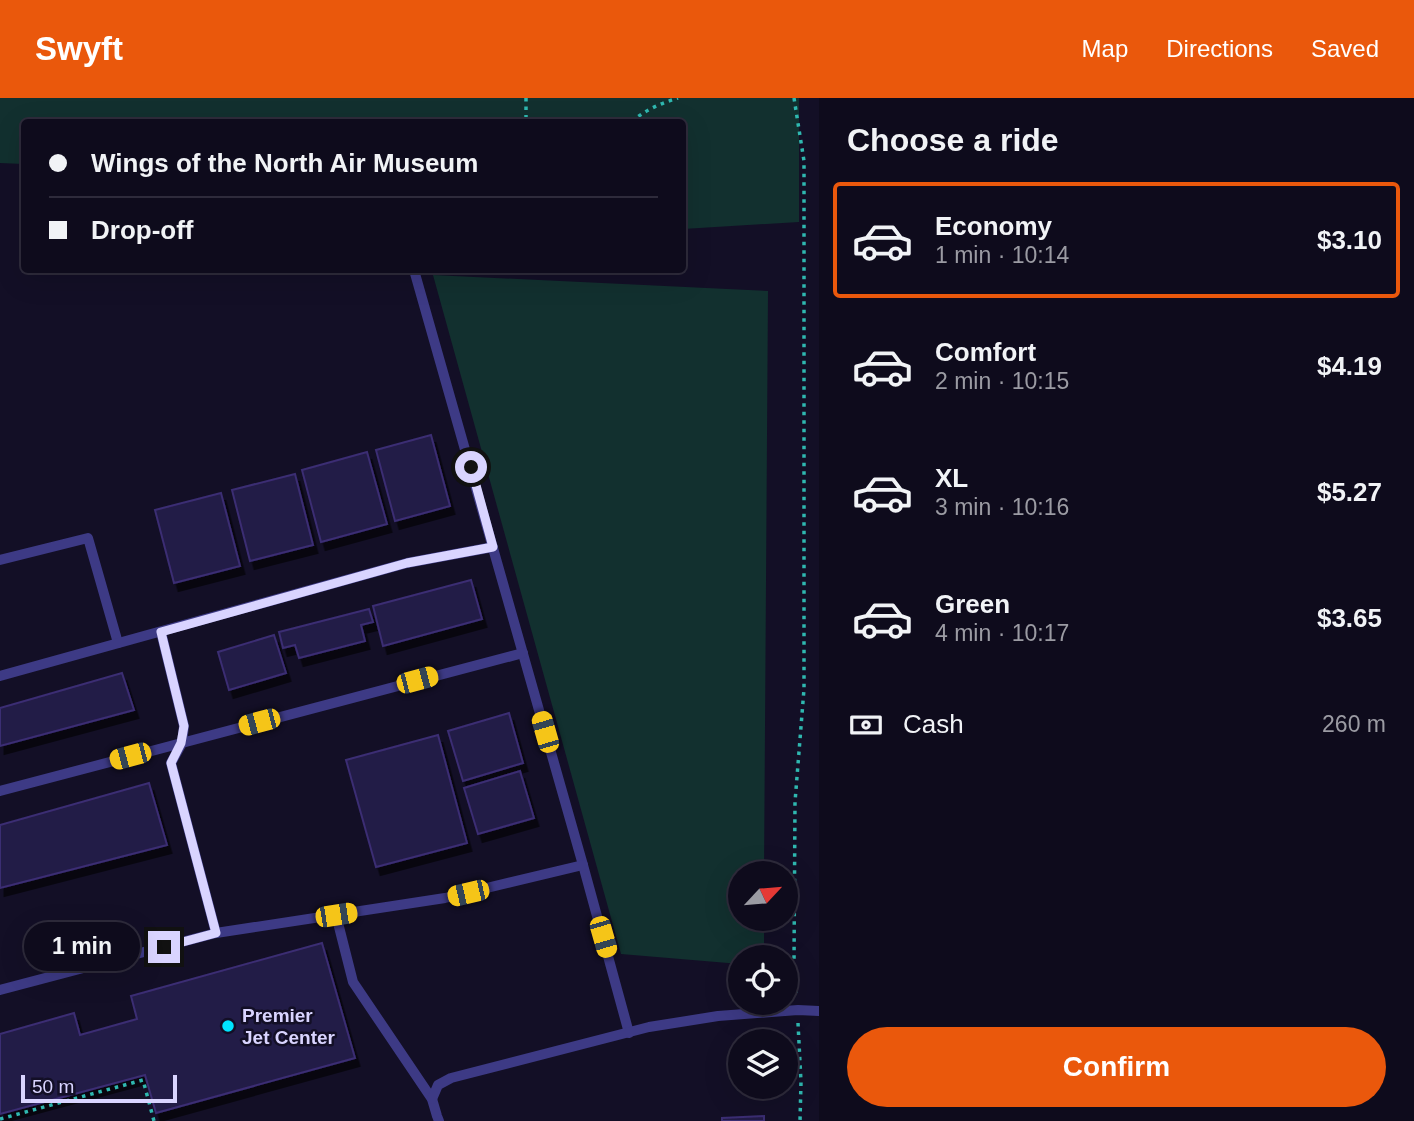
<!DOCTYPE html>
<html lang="en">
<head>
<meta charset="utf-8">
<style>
  body { margin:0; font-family:Arial,sans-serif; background:#1c1929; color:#f1f3f6; height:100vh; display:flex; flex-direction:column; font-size:26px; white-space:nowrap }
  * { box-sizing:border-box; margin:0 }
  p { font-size:23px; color:#9b9ba3 }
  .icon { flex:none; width:38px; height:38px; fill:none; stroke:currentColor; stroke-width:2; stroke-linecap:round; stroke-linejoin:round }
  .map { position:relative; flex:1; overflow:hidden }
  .side { display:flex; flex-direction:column; background:#0e0b1c; width:595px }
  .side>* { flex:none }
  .top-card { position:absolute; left:21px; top:21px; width:665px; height:154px; border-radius:7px; box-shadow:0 7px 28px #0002,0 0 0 2px #2e2b3b; display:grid; align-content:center; height:154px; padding:0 28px; background:#0e0b1c }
  .needle { width:46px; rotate:64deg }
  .controls { position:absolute; left:728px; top:763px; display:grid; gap:14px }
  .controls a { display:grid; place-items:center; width:70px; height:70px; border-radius:50%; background:#0e0b1c; box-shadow:0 7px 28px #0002,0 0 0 2px #2e2b3b; font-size:35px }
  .scale { position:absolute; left:21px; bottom:18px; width:156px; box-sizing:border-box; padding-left:7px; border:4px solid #d9d4ff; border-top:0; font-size:19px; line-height:24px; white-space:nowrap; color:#d9d4ff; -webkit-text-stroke:5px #130f26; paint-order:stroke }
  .end { position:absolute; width:32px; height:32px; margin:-16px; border:9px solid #d9d4ff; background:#111; box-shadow:0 0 0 4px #111 }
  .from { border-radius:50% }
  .bubble { position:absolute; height:49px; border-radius:24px; background:#0e0b1c; box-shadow:0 7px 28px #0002,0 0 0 2px #2e2b3b; font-size:23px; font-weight:600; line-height:49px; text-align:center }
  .car { position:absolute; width:21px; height:42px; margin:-21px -10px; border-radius:9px; box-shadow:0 0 5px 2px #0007; background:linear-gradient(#f5c518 24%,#345 0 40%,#f5c518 0 76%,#345 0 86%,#f5c518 0) }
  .top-card b { display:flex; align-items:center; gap:24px; height:66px; font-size:26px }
  .top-card b+b { border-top:2px solid #2e2b3b }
  .top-card i { width:18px; height:18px; background:#f1f3f6 }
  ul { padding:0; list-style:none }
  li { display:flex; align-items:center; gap:21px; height:116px; margin:0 14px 10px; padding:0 14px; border:4px solid transparent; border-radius:7px }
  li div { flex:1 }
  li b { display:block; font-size:26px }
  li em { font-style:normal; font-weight:600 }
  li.current { border-color:#ea580c }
  li>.icon { width:63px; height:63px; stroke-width:1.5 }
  h2 { padding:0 28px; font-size:32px; line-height:84px }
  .pay { display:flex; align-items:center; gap:18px; height:77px; padding:0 28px; font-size:26px }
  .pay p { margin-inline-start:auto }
  .primary-button { display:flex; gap:14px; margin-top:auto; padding:14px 28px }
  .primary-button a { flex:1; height:80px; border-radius:42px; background:#ea580c; color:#fff; font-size:28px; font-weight:600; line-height:80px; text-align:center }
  header { display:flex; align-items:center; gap:42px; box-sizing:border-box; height:98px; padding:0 35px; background:#ea580c; color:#fff }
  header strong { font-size:33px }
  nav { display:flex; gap:38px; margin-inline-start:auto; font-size:24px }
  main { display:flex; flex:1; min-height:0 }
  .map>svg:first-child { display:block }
  .green { fill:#12302f }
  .building { fill:#241b47; stroke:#3b2d73; stroke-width:2; filter:url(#shadow) }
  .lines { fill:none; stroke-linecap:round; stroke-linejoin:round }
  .path { stroke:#2fb8b0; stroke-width:3.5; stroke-dasharray:3.5 5; stroke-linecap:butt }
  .service { stroke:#3d3a85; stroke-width:10 }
  .route { stroke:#d9d4ff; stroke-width:9 }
  .poi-dot { fill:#00e5ff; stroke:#130f26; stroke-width:2.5 }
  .labels { text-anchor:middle; stroke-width:5; stroke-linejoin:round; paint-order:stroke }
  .poi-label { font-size:19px; font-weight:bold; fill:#d9d4ff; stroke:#130f26; text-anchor:start }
</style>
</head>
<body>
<header>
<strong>Swyft</strong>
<nav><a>Map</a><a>Directions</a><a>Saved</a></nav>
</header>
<main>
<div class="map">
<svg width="819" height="1023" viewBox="0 0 819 1023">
  <defs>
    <filter id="shadow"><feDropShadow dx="4.5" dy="8" stdDeviation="0" flood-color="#0009"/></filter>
  </defs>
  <rect width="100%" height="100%" fill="#130f26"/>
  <g class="green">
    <path d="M0,0H799V124L683,131L682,24H24V66L0,65Z"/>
    <path d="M433,177L768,193L764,775H740V821H764V859H740V866L621,856Z"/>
  </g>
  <g class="building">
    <path d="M431,337L450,408L395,423L376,352Z"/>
    <path d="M367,354L387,426L321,444L302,372Z"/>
    <path d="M295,376L313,447L250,463L232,392Z"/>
    <path d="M221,395L240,468L174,485L155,412Z"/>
    <path d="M471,482L482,521L383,548L373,508Z"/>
    <path d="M369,511L373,524L361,527L365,543L299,560L295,547L283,550L279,534Z"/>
    <path d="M274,537L286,575L229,592L218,554Z"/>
    <path d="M122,575L134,612L0,648V610Z"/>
    <path d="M509,615L523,665L463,683L448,633Z"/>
    <path d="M438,637L467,745L376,769L346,662Z"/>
    <path d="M520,673L534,720L478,736L464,690Z"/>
    <path d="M149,685L167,747L0,790V727Z"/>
    <path d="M322,845L355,960L156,1015L145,977L0,1016V936L74,915L80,937L137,921L131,898Z"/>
    <path d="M764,1018V1023H722V1020Z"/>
  </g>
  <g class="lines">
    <g class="path">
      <path d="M526,0V24"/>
      <path d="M794,0L804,63V591L795,704L794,866L796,896"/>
      <path d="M632,24C644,12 662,5 678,0"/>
      <path d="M798,925L801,984L800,1023"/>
      <path d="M0,1021L143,982L154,1023"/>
    </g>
    <g class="service">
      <path d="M414,172L583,767L629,935"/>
      <path d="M0,462L88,440L118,545"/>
      <path d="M161,534L184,628L182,645L171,665L216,835"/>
      <path d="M0,578L407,465L493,449"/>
      <path d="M0,693L523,555"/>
      <path d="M336,817L353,884L432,1001L437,1018L439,1023"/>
      <path d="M0,892L216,835L445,800L583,767"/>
      <path d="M432,1001L438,987L451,980L649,929L718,918L798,912L819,913"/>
    </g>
  </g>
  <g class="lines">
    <path class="route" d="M164,849L216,835L171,665L181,645L184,628L161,534L407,465L493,449L471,369"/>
  </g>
  <circle class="poi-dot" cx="228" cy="928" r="7"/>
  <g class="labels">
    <g class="poi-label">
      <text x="242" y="924">Premier<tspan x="242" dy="22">Jet Center</tspan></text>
    </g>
  </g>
</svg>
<div class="controls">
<a><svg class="needle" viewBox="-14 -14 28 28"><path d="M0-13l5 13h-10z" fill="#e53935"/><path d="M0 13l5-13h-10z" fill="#9b9ba3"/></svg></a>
<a><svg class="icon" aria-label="locate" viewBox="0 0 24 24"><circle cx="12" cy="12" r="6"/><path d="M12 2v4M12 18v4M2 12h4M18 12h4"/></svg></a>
<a><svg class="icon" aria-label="layers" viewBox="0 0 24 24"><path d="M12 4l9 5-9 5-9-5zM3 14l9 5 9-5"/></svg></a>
</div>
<div class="scale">50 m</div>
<i class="end from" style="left:471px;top:369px"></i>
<i class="end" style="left:164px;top:849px"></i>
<div class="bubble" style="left:24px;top:824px;width:116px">1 min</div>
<i class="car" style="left:417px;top:582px;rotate:75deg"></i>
<i class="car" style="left:259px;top:624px;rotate:255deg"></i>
<i class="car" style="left:545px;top:634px;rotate:344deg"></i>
<i class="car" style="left:130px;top:658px;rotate:255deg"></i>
<i class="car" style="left:468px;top:795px;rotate:257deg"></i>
<i class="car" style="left:336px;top:817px;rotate:81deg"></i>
<i class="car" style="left:603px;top:839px;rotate:164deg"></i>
<div class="top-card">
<b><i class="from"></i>Wings of the North Air Museum</b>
<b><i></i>Drop-off</b>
</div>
</div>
<section class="side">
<h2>Choose a ride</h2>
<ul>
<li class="current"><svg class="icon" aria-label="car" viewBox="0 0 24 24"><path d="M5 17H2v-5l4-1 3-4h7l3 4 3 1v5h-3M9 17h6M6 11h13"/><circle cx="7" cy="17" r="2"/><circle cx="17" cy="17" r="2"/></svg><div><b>Economy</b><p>1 min · 10:14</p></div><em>$3.10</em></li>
<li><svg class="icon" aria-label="car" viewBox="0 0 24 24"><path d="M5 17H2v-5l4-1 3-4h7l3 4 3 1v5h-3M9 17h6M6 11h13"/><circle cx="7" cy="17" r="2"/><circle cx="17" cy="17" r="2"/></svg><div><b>Comfort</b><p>2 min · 10:15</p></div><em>$4.19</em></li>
<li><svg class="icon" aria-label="car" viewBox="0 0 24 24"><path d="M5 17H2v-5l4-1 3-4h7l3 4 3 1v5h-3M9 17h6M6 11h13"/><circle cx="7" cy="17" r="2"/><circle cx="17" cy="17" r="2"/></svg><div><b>XL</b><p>3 min · 10:16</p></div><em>$5.27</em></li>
<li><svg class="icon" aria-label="car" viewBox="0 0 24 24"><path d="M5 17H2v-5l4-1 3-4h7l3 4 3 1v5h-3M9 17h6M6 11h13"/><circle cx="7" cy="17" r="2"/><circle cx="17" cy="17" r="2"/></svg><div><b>Green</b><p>4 min · 10:17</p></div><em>$3.65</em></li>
</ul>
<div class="pay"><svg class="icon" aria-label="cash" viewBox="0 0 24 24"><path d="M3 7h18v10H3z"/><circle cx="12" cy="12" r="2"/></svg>Cash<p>260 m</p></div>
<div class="primary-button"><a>Confirm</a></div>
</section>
</main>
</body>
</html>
